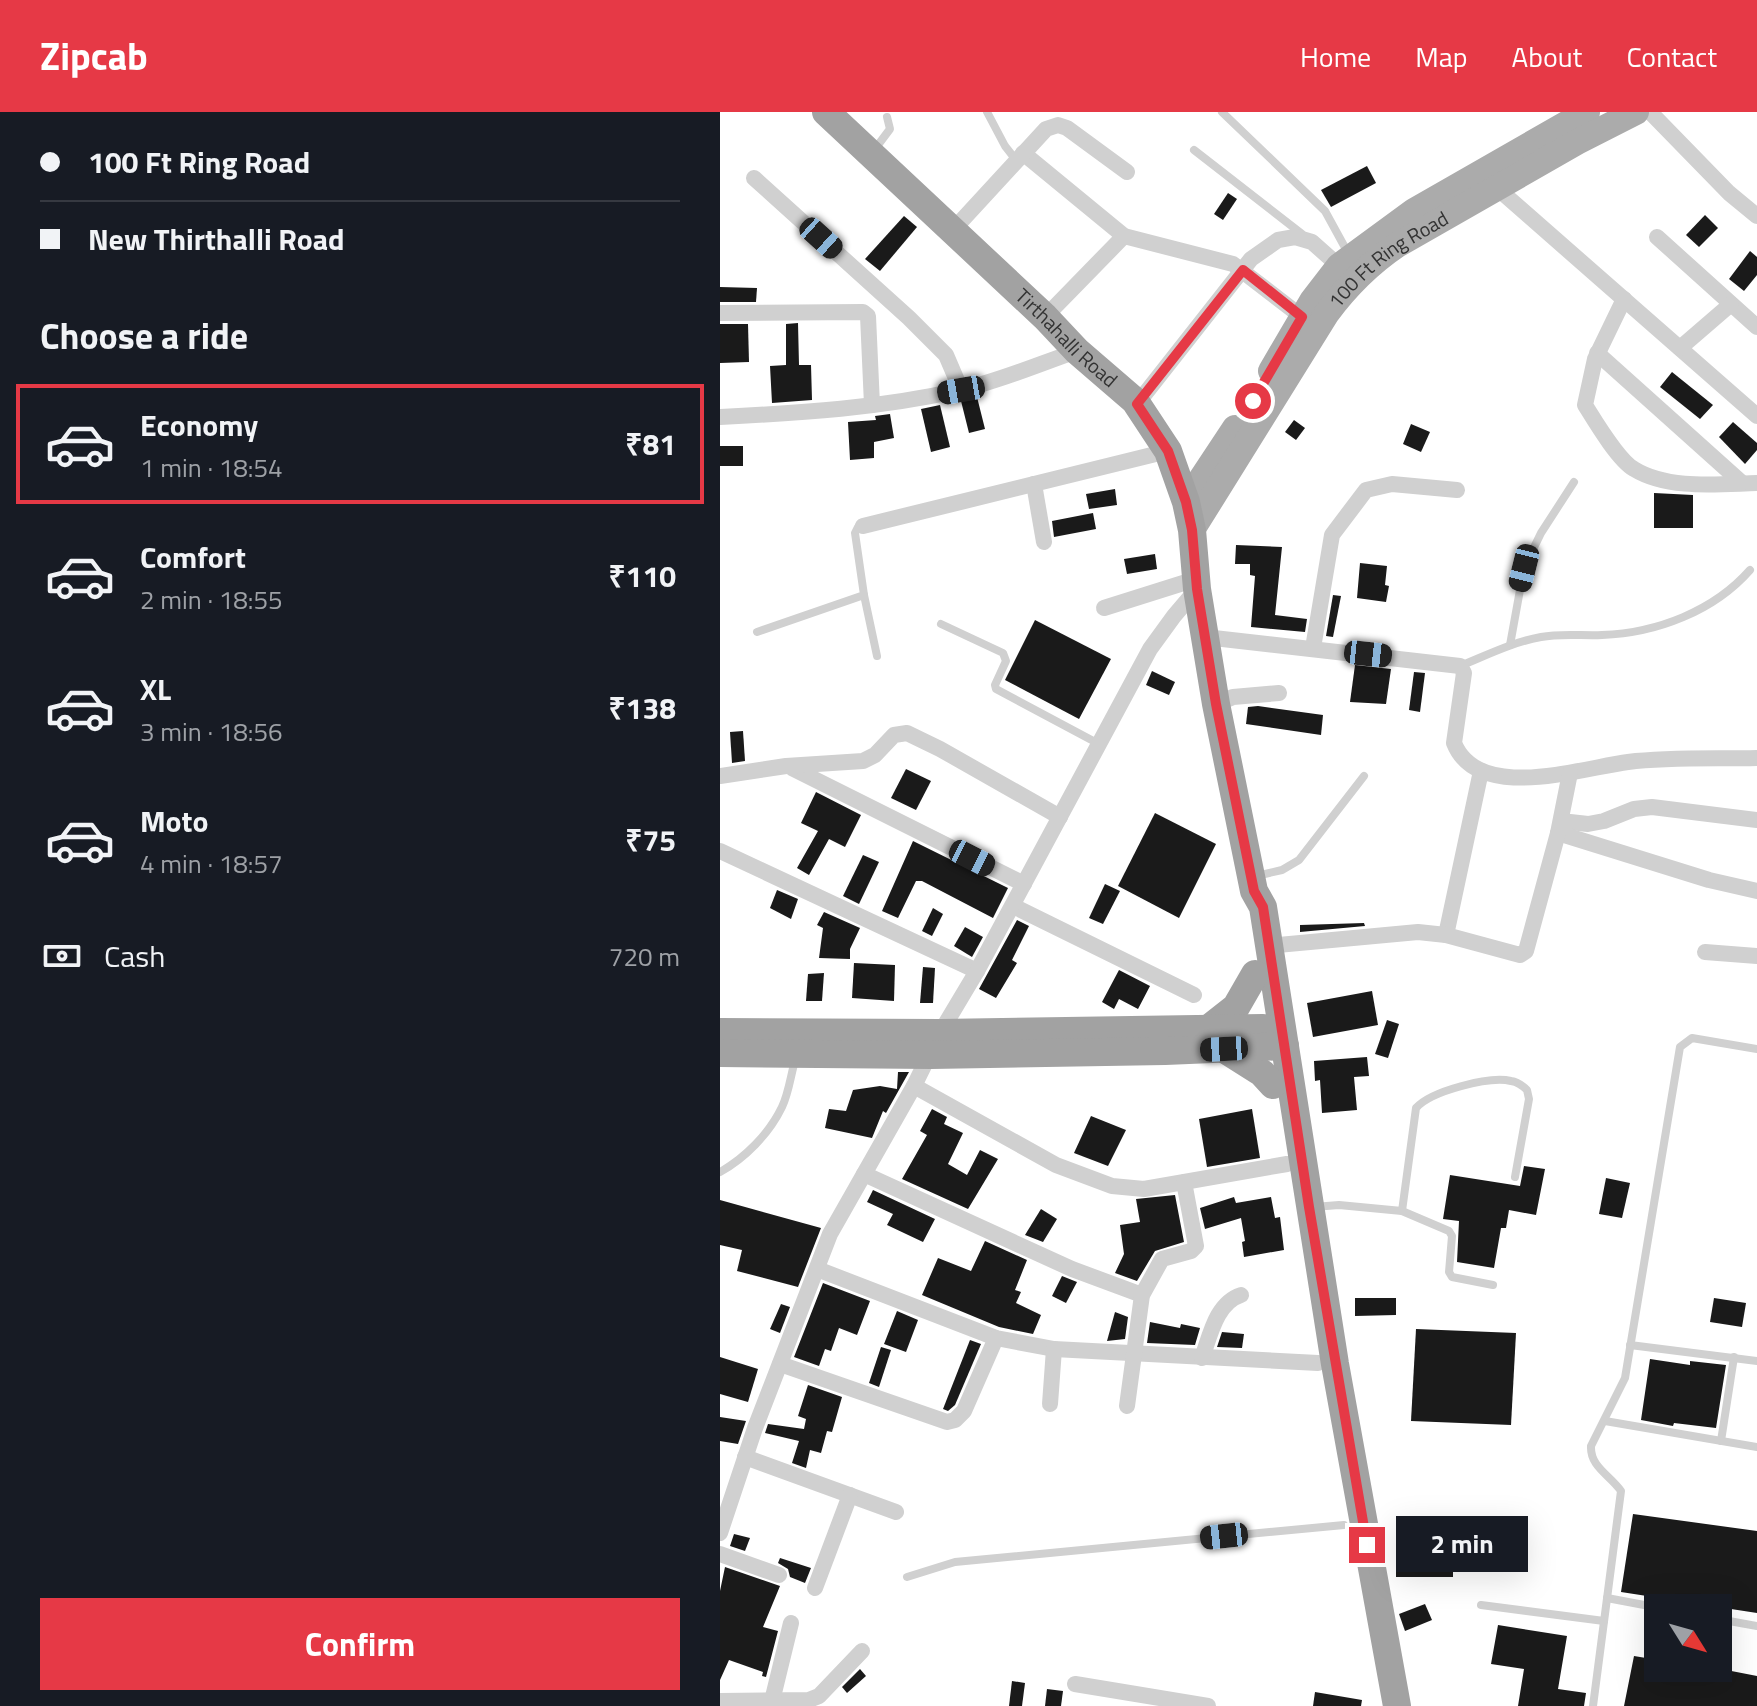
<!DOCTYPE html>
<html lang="en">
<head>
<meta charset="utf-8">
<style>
  body { margin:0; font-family:"Titillium Web",sans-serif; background:#242831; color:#f1f3f6; height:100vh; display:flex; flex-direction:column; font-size:30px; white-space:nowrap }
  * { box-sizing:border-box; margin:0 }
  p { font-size:26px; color:#9ea1a6 }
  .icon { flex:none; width:44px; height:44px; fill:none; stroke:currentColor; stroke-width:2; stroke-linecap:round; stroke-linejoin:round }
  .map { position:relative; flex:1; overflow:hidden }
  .side { display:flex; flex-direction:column; background:#171b24; width:720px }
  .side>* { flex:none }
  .hud { display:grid; align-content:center; height:176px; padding:0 40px; background:#171b24 }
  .needle { width:52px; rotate:127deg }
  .buttons { position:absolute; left:924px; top:1482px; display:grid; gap:16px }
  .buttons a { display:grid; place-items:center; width:88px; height:88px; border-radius:0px; background:#171b24; box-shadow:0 8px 32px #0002; font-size:40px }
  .end { position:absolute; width:36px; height:36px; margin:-18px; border:10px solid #e63946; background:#fff; box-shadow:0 0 0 4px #fff }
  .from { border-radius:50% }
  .bubble { position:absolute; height:56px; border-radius:0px; background:#171b24; box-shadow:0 8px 32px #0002; font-size:26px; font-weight:700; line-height:56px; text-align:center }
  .car { position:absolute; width:24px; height:48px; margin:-24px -12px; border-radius:10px; box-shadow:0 0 6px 2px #0007; background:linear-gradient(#222 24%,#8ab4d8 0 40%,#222 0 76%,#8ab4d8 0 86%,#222 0) }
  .hud b { display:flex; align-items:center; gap:28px; height:76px; font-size:30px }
  .hud b+b { border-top:2px solid #363941 }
  .hud i { width:20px; height:20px; background:#f1f3f6 }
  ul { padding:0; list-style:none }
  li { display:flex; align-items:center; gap:24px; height:120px; margin:0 16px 12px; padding:0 24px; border:4px solid transparent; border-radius:0px }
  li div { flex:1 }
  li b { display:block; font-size:30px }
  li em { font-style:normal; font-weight:700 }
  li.selected { border-color:#e63946 }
  li>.icon { width:72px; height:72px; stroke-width:1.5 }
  h2 { padding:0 40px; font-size:36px; line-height:96px }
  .pay { display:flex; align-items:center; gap:20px; height:88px; padding:0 40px; font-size:30px }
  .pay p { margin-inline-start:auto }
  .primary-button { display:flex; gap:16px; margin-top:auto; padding:16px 40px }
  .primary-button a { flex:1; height:92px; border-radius:0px; background:#e63946; color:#fff; font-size:32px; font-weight:700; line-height:92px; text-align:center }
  header { display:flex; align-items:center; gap:48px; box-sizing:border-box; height:112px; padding:0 40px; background:#e63946; color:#fff }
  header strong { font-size:38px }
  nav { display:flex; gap:44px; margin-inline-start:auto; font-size:28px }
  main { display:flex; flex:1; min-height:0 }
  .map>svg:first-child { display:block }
  .building { fill:#1a1a1a }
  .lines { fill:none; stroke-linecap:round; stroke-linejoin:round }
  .service { stroke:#d0d0d0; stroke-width:8 }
  .minor { stroke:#d0d0d0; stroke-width:16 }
  .primary { stroke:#ababab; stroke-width:26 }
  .trunk { stroke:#a2a2a2; stroke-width:28 }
  .route { stroke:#e63946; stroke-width:10 }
  .labels { text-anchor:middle; stroke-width:8; stroke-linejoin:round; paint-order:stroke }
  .street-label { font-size:20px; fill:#333; stroke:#fff }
</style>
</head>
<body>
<header>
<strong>Zipcab</strong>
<nav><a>Home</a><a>Map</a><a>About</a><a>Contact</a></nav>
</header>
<main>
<section class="side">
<div class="hud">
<b><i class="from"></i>100 Ft Ring Road</b>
<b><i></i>New Thirthalli Road</b>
</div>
<h2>Choose a ride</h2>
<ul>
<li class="selected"><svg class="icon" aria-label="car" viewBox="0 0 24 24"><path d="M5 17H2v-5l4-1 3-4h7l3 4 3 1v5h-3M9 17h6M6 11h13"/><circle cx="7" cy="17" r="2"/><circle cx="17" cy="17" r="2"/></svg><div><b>Economy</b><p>1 min · 18:54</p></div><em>₹81</em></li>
<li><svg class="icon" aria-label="car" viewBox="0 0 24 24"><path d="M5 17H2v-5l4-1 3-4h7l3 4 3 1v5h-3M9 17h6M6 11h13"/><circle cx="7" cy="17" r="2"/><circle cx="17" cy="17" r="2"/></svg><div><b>Comfort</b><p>2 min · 18:55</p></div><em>₹110</em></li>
<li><svg class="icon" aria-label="car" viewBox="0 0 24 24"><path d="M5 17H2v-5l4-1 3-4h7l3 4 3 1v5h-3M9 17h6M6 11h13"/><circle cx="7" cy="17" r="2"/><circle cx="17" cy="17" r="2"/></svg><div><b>XL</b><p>3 min · 18:56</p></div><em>₹138</em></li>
<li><svg class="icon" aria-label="car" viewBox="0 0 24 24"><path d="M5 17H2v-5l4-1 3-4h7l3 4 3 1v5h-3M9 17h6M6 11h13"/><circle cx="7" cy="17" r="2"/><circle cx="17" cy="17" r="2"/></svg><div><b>Moto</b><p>4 min · 18:57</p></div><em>₹75</em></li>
</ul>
<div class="pay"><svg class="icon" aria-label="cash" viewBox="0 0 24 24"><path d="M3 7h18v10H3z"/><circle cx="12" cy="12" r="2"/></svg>Cash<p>720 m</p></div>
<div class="primary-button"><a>Confirm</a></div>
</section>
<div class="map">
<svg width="1037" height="1594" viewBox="0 0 1037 1594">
  <rect width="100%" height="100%" fill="#fff"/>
  <g class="building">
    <path d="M647,54L656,71L611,95L601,78Z"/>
    <path d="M508,81L517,87L503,108L494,102Z"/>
    <path d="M985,103L998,116L979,135L966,123Z"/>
    <path d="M184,104L197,115L160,159L145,147Z"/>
    <path d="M1030,139L1037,145V163L1024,179L1009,167Z"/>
    <path d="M0,175L37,176L36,190H0Z"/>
    <path d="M78,211L79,253H91L92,288L52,291L50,254L66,253V212Z"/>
    <path d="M0,212H28L29,250L0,251Z"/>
    <path d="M952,260L993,293L980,307L940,275Z"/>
    <path d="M257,285L265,317L249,321L241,289Z"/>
    <path d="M220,293L230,335L211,340L201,297Z"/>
    <path d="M170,302L174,326L154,330V346L130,348L128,310L156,308L155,304Z"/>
    <path d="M574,308L585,316L576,328L565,320Z"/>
    <path d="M1013,310L1037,331V338L1025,352L999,325Z"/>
    <path d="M691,312L710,320L701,340L683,332Z"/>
    <rect x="0" y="334" width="23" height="20"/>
    <path d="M395,377L397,393L369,397L366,382Z"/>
    <path d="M934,381L973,383V416H934Z"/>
    <path d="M373,401L376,417L334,425L332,409Z"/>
    <path d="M516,433L562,435L555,503L587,507L585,520L531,515L535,464L530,463V452H515Z"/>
    <path d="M435,442L437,457L407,462L404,447Z"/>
    <path d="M640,451L667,454L665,473L669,474L666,490L637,486Z"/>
    <path d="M613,483L621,484L613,525L606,524Z"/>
    <path d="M315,508L391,547L359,607L285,568Z"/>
    <path d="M635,553L671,557L666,592L630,590Z"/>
    <path d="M432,559L455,570L449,583L426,573Z"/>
    <path d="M694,560L705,561L700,600L689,598Z"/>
    <path d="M538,594L603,603L601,623L526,612L528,595Z"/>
    <path d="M23,619L25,649L12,651L10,620Z"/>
    <path d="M186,657L211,669L196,698L171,686Z"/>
    <path d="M96,680L141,703L125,735L109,727L89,763L77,756L98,719L81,711Z"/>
    <path d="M435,701L496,732L459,806L398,774Z"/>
    <path d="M193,729L288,776L273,806L202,769H196L178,806L162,799Z"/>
    <path d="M143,743L159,750L139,792L123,784Z"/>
    <path d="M385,772L400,779L383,812L369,806Z"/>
    <path d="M57,778L78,787L71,807L50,796Z"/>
    <path d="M213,796L223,802L212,824L202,819Z"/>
    <path d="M104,800L140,816L130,837V847L99,846L103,816L97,813Z"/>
    <path d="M297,808L309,814L292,848L297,851L276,886L259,877Z"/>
    <path d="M644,811L645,814L580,820V813Z"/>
    <path d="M245,815L263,825L252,845L234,834Z"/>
    <path d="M134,851L175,853L174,889L132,886Z"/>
    <path d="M203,855L215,856L213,891H200Z"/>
    <path d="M399,858L430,874L418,897L399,887L394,897L382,890Z"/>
    <path d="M104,861L102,889H86L88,862Z"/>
    <path d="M652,879L658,913L593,925L587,891Z"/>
    <path d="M667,908L679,912L668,946L655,942Z"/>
    <path d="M647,945L649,964L634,965L637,998L602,1001L600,968L595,969L594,949Z"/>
    <path d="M178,960H189L166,1001L163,999L152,1026L105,1016L109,997L126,999L133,978L160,974L177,977Z"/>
    <path d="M212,997L227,1005L224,1012L243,1021L228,1052L247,1063L260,1038L278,1047L248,1097L182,1067L207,1023L200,1019Z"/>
    <path d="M532,997L540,1046L487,1055L479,1007Z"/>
    <path d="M371,1004L406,1018L388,1054L354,1041Z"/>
    <path d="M804,1054L825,1057L816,1103L789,1098L786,1116H781L774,1156L737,1150L739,1109L723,1107L730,1063L800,1074Z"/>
    <path d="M886,1066L910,1071L902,1106L879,1102Z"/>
    <path d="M153,1078L215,1107L203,1130L167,1113L173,1102L147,1090Z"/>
    <path d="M455,1083L464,1130L435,1139L417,1169L395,1161L404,1142L400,1113L420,1110L416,1087Z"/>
    <path d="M514,1085L516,1091L551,1085L555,1106L560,1105L564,1138L524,1145L522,1130L525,1129L521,1106L485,1117L480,1096Z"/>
    <path d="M0,1088L101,1116L78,1175L17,1159L22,1138L0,1133Z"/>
    <path d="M321,1097L337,1107L323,1130L305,1123Z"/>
    <path d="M265,1129L307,1148L295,1178L301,1180L296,1191L321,1203L313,1222L279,1215L202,1183L218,1146L251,1159Z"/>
    <path d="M342,1164L357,1170L346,1191L332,1184Z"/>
    <path d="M103,1171L150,1189L137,1223L119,1216L111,1239L105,1237L99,1254L74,1245Z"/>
    <path d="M635,1186H676V1203L635,1204Z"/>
    <path d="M994,1186L1026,1191L1022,1215L990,1210Z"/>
    <path d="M61,1192L70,1195L60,1221L50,1217Z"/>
    <path d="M177,1199L198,1208L186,1240L164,1232Z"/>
    <path d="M395,1200L408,1205L405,1227L387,1229Z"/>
    <path d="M430,1210L460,1216L461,1212L480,1216L475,1233L427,1231Z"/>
    <path d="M696,1217L796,1221L791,1313L691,1309Z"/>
    <path d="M502,1220L524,1222L522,1236L497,1235Z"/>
    <path d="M250,1228L261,1232L235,1293L228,1299L223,1297Z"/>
    <path d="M161,1235L171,1238L159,1275L149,1271Z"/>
    <path d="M0,1245L38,1257L28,1290L0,1282Z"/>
    <path d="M930,1247L970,1253V1249L1006,1253L996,1316L954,1311L953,1314L921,1308Z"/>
    <path d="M88,1273L122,1285L112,1320L107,1319L101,1341L90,1338L86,1356L72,1351L79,1329L45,1321L48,1312L84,1317L86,1307L78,1304Z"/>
    <path d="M0,1305L26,1309L18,1332L0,1329Z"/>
    <path d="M913,1402L1037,1419V1501L901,1480Z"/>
    <path d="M14,1422L30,1426L25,1439L10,1434Z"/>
    <rect x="676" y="1434" width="57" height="31"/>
    <path d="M60,1446L91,1456L85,1471L70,1465L68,1457L58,1451Z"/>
    <path d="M5,1455L60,1474L43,1515L58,1519L46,1565L42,1564L43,1560L9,1548L0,1568V1479Z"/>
    <path d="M705,1492L712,1508L685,1519L679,1502Z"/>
    <path d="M778,1513L847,1524L838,1577L866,1581L864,1594H798L804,1557L771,1552Z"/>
    <path d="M914,1544L938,1548V1556H996L1037,1564V1594H904Z"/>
    <path d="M140,1557L146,1564L127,1581L122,1575Z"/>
    <path d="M292,1569L305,1571L302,1594H289Z"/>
    <path d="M327,1577L343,1579L341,1594H325Z"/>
    <path d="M595,1580L642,1588L641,1594H593Z"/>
  </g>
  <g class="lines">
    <g class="service">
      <path d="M267,0L285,34L296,48"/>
      <path d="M502,0L605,99L628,141"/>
      <path d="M155,37L170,17L167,5"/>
      <path d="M474,38L582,122"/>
      <path d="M144,483L157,544"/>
      <path d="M221,512L283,541L286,549L275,573L276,577L379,632"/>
      <path d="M37,520L144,483L135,421L138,415L143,414"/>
      <path d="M790,533L804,456L821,421L854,370"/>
      <path d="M740,554C767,543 793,530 821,525C841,521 863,524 882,523C937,521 994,499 1030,458"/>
      <path d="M536,764L562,758L579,748L644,664"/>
      <path d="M0,1060C25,1046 49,1022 62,995C69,981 71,961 76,945"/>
      <path d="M594,1095L619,1093L682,1099L696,996C711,979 769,964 791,969C798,970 803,974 807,978L809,987L795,1065"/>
      <path d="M682,1099L729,1119L732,1124L729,1160L732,1165L773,1173"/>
      <path d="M910,1233L1037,1249"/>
      <path d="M885,1309L1037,1335"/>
      <path d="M1001,1329L1014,1245"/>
      <path d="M187,1465L235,1450L624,1413"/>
      <path d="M887,1486L940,1496"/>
      <path d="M761,1493L884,1509"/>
      <path d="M998,1507L1037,1514"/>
      <path d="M873,1594L901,1379C890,1363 870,1355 871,1334L905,1266L960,935L972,926L1037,937"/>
    </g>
    <g class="minor">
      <path d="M930,0L1009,81L1037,104"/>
      <path d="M303,41L404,124L513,152L582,205"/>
      <path d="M34,66L189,206L226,243L241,278"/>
      <path d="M777,76L1037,304"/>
      <path d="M233,118L326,17L338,13L347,16L407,60"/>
      <path d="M937,125L1037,215"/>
      <path d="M904,187L875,247L865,293C875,309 898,348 914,357C948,378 999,372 1037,371"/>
      <path d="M0,201L143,200L148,204L152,293"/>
      <path d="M325,205L404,124"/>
      <path d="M960,236L1011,192"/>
      <path d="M877,241L1022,371"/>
      <path d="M417,292L531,147L558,128L575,125L592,130L619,154"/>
      <path d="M0,305C81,301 161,296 240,278C280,269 319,252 357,239"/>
      <path d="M314,372L324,430"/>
      <path d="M143,414L448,339"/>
      <path d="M384,496L476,467"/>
      <path d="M485,525L740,554L744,561L734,631C758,691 861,656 908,650C950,645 995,647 1037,646"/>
      <path d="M593,536L612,423L646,378L672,372L737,378"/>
      <path d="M496,592L513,585L559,581"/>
      <path d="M72,656L304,772"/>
      <path d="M0,664L66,654L143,649L155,643L174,623L187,621L220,637L340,705"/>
      <path d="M841,709L868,712L884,709L914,697L932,695L1037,708"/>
      <path d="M838,721L989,768L1037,779"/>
      <path d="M0,739L257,859"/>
      <path d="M293,794L474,883"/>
      <path d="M726,823L761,659"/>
      <path d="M548,834L698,820L726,823L800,843L806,839L838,721L850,661"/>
      <path d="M985,840L1037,844"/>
      <path d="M194,974L336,1053L392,1074L424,1077L567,1052"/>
      <path d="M144,1062L352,1157L422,1183"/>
      <path d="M97,1157L276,1226L334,1237L598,1251"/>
      <path d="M482,1246C490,1224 496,1191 521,1183"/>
      <path d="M60,1252L227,1310L235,1308L244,1299L276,1226"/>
      <path d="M330,1292L334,1237"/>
      <path d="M407,1294L422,1183L442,1147L471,1139L476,1134L464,1070"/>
      <path d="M25,1345L176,1400"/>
      <path d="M0,1421L35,1316L110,1122L194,974L220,921L257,859L430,537L454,504L477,477"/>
      <path d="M0,1442L59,1463"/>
      <path d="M95,1476L130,1383"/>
      <path d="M355,1572L488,1594"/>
      <path d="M0,1589L89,1588L99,1584L142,1539"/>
      <path d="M52,1589L71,1511"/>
    </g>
    <g class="primary">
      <path d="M551,259L592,189L619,154L694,99L867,0"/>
      <path d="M466,390L515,316"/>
      <path id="s1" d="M472,418L607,201C627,174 649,152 677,133L857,30L916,0"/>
    </g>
    <g class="trunk">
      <path id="s2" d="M106,0L325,205L357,239L415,289L448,339L466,390L472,418L477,477L496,592L534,779L543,795L615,1252L677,1594"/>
      <path d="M488,917L516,895L535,862"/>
      <path d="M0,920L220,921L543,916"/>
      <path d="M504,937L542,961L553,973"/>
      <path d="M0,941L211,943L445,939L565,934"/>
    </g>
  </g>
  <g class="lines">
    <path class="route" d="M533,289L582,205L523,158L417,292L448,339L466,390L472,418L477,477L496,592L534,779L543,795L589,1095L647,1433"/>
  </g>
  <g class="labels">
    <g class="street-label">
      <text dy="7" stroke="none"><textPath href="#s1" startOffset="338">100 Ft Ring Road</textPath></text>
      <text dy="7" stroke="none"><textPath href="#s2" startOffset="330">Tirthahalli Road</textPath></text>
    </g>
  </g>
</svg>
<div class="buttons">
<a><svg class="needle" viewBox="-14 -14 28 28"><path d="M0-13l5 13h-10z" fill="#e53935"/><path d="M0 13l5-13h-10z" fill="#9ea1a6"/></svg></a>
</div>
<i class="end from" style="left:533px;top:289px"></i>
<i class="end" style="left:647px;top:1433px"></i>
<div class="bubble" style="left:676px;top:1404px;width:132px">2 min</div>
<i class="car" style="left:101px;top:126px;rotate:132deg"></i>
<i class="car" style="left:241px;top:278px;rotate:260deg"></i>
<i class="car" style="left:804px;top:456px;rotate:194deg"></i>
<i class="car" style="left:648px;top:542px;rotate:96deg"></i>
<i class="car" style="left:252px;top:746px;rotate:117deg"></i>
<i class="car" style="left:504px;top:937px;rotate:267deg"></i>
<i class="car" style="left:504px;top:1424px;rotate:264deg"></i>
</div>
</main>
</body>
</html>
